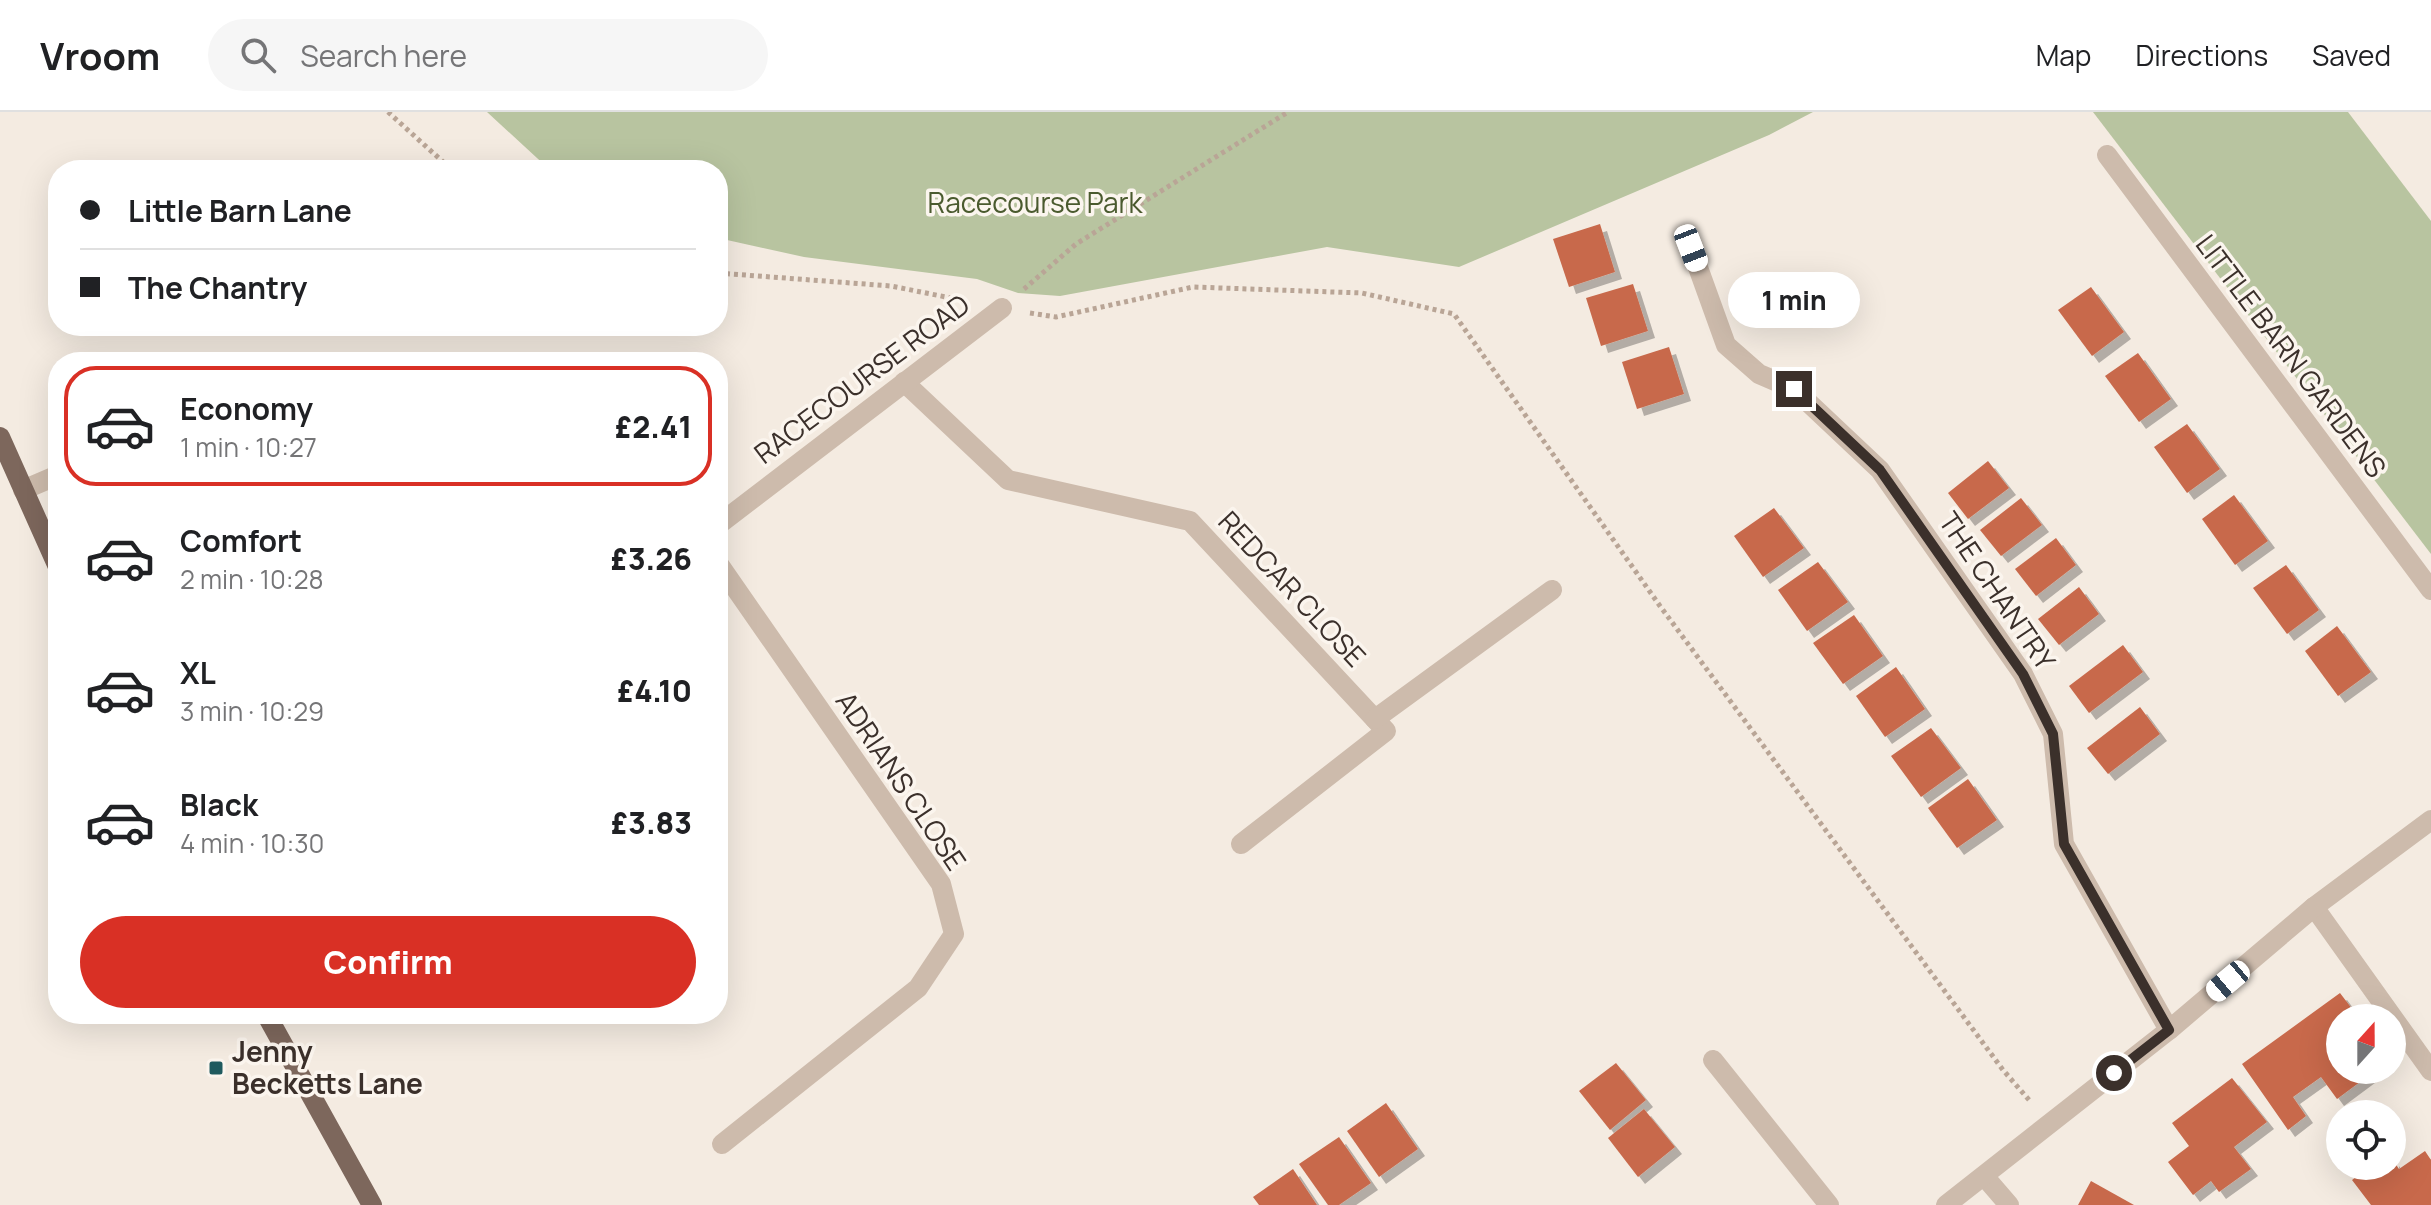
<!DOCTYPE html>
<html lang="en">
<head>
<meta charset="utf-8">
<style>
  body { margin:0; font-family:Manrope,sans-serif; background:#f6f6f6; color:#202124; height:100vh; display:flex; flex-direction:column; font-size:30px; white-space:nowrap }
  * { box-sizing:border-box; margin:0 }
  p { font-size:26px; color:#757577 }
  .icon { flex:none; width:44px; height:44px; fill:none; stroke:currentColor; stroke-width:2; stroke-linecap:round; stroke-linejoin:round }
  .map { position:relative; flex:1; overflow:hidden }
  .sheet { position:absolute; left:48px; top:240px; width:680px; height:672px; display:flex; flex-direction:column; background:#fff; border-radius:32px; box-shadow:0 8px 32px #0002 }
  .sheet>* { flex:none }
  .guide { position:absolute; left:48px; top:48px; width:680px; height:176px; border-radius:32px; box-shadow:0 8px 32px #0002; display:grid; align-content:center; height:176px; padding:0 32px; background:#fff }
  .needle { width:52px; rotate:21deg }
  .controls { position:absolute; left:2326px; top:892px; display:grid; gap:16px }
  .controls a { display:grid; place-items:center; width:80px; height:80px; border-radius:50%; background:#fff; box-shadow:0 8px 32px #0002; font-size:40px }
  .end { position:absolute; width:36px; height:36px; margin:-18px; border:10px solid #3b302b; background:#fff; box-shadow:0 0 0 4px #fff }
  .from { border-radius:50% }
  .bubble { position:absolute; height:56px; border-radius:28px; background:#fff; box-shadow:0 8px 32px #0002; font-size:26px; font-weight:800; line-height:56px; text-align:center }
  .car { position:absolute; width:24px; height:48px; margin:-24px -12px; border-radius:10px; box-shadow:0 0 6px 2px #0007; background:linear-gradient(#fff 24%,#345 0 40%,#fff 0 76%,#345 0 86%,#fff 0) }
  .guide b { display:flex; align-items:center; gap:28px; height:76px; font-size:30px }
  .guide b+b { border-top:2px solid #e0e0e0 }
  .guide i { width:20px; height:20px; background:#202124 }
  ul { padding:14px 0 0; list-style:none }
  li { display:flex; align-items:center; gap:24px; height:120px; margin:0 16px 12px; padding:0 16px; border:4px solid transparent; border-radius:32px }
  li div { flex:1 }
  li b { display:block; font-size:30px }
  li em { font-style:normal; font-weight:800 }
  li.selected { border-color:#d93025 }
  li>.icon { width:72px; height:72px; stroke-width:1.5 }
  .primary-button { display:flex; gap:16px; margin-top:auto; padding:16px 32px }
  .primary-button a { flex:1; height:92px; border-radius:48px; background:#d93025; color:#fff; font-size:32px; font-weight:800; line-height:92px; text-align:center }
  header { display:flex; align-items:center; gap:48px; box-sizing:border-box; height:112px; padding:0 40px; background:#fff; border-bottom:2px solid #e0e0e0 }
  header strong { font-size:38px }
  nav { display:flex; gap:44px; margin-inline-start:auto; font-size:28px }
  .search { width:560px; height:72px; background:#f6f6f6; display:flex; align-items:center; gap:20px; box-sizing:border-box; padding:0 28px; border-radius:44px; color:#757577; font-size:30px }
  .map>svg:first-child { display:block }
  .green { fill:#b8c4a0 }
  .building { fill:#c8694b; filter:url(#shadow) }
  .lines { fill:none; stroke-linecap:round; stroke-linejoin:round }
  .path { stroke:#b9a596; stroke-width:5; stroke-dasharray:4 4; stroke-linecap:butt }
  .minor { stroke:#cdbbac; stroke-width:20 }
  .major { stroke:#7d675c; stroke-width:20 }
  .route { stroke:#3b302b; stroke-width:10 }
  .poi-dot { fill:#1f5a5e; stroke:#fbf5ee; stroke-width:3 }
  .labels { text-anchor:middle; stroke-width:7; stroke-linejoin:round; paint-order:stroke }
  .park-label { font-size:28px; fill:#4a5a2e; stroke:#fbf5ee }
  .street-label { font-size:28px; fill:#3b302b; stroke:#fbf5ee }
  .poi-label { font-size:28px; font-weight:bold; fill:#3b302b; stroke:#fbf5ee; text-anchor:start }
</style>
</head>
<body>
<header>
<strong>Vroom</strong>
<div class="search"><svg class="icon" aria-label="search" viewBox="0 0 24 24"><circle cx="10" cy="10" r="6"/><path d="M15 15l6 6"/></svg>Search here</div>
<nav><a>Map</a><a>Directions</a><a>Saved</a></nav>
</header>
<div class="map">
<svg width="2431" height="1093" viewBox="0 0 2431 1093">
  <defs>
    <filter id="shadow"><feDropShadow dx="7" dy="7" stdDeviation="0" flood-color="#0004"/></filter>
  </defs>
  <rect width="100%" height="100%" fill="#f4ebe1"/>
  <g class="green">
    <path d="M487,0H1813L1769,23L1459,155L1327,135L1060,184L1018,181L977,167L804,145L718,126V58H550Z"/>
    <path d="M2093,0H2348L2431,109V442Z"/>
  </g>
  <g class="building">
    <path d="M1600,112L1615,160L1569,175L1553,127Z"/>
    <path d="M1633,172L1648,219L1601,234L1586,186Z"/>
    <path d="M2091,175L2124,220L2092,244L2058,198Z"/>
    <path d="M1669,235L1684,282L1637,297L1622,250Z"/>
    <path d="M2138,241L2171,287L2139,310L2105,264Z"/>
    <path d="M2187,312L2220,357L2187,381L2154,335Z"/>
    <path d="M1988,349L2009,376L1968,407L1948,381Z"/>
    <path d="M2234,383L2268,429L2235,453L2202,407Z"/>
    <path d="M2021,386L2042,413L2001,444L1980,418Z"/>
    <path d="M1774,396L1804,436L1763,465L1734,424Z"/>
    <path d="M2056,426L2076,453L2036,484L2015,457Z"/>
    <path d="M1818,450L1848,490L1807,519L1778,478Z"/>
    <path d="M2286,453L2319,498L2287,522L2253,476Z"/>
    <path d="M2079,475L2099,502L2059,533L2038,507Z"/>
    <path d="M1854,503L1883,544L1843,572L1813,531Z"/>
    <path d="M2337,514L2371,560L2338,584L2305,539Z"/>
    <path d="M2123,533L2143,560L2089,601L2069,574Z"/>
    <path d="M1896,555L1925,597L1885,625L1856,584Z"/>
    <path d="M2140,595L2160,622L2108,662L2087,636Z"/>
    <path d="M1931,616L1961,656L1921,685L1891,644Z"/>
    <path d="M1968,667L1997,708L1957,736L1928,696Z"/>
    <path d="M2340,881L2359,906H2340V958H2369L2372,961L2337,987L2321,965L2293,985L2306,1004L2288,1018L2242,952Z"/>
    <path d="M1616,951L1646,988L1610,1018L1579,979Z"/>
    <path d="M2232,966L2267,1010L2234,1035L2251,1057L2219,1080L2211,1069L2193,1083L2168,1050L2189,1034L2172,1011Z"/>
    <path d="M1386,991L1418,1037L1379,1065L1347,1019Z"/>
    <path d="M1644,997L1675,1035L1638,1065L1608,1026Z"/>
    <path d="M1339,1025L1371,1071L1339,1093H1328L1299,1052Z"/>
    <path d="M2425,1039L2431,1048V1093H2371L2352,1068L2371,1054H2392V1047L2399,1057Z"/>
    <path d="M1293,1057L1317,1093H1259L1253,1085Z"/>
    <path d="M2091,1069L2134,1093H2078Z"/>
  </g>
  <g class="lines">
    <g class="path">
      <path d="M388,0L452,58"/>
      <path d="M718,161L891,174L961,188"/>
      <path d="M1024,177L1076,132L1288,0"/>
      <path d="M1030,201L1056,205L1193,175L1362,181L1454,202L1660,494L2003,958L2030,989"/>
    </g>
    <g class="minor">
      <path d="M2107,43L2431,478"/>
      <path d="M1691,136L1726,233L1759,262L1794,277L1880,358L2023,562L2053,622L2064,732L2169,918"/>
      <path d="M904,270L1008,368L1190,409L1386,619L1241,732"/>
      <path d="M23,378L58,363"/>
      <path d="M718,413L1002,196"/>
      <path d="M718,451L941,772L954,822L918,876L722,1032"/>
      <path d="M1375,607L1552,478"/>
      <path d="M2314,795L2431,959"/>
      <path d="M1713,948L1829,1093"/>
      <path d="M1984,1064L2009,1093"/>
      <path d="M1946,1093L2169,918L2314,795L2431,708"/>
    </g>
    <g class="major">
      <path d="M0,325L58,455"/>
      <path d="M266,902L372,1093"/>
    </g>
  </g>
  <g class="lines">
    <path class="route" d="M1794,277L1880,358L2023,562L2053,622L2064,732L2169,918L2114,961"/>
  </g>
  <rect class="poi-dot" x="208" y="948" width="16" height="16" rx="4"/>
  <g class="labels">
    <g class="park-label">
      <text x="1035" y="101">Racecourse Park</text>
    </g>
    <g class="street-label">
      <text transform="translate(2291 244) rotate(53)" y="10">LITTLE BARN GARDENS</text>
      <text transform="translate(862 267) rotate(-37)" y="10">RACECOURSE ROAD</text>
      <text transform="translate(1292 477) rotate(47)" y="10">REDCAR CLOSE</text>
      <text transform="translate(1997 479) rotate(56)" y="10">THE CHANTRY</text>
      <text transform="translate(901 669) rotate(56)" y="10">ADRIANS CLOSE</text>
    </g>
    <g class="poi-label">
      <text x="232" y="950">Jenny<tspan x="232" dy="32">Becketts Lane</tspan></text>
    </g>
  </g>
</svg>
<div class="controls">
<a><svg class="needle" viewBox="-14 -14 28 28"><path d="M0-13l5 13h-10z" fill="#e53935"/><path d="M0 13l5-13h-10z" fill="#757577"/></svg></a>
<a><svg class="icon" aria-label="locate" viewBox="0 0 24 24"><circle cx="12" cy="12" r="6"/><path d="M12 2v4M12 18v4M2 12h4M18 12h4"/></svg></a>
</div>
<i class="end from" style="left:2114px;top:961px"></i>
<i class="end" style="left:1794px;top:277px"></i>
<div class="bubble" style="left:1728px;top:160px;width:132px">1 min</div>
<i class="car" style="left:1691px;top:136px;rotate:159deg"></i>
<i class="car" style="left:2228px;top:869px;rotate:230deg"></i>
<div class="guide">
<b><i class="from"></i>Little Barn Lane</b>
<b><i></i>The Chantry</b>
</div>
<section class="sheet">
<ul>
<li class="selected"><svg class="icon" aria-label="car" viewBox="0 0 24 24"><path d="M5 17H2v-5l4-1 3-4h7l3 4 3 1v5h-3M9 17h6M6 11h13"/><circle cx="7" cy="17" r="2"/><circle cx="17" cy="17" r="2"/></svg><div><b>Economy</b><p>1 min · 10:27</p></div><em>£2.41</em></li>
<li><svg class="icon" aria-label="car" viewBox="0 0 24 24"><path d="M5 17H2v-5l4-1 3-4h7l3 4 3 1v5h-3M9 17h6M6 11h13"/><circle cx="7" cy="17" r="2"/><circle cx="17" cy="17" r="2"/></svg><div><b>Comfort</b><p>2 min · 10:28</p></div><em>£3.26</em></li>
<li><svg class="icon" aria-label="car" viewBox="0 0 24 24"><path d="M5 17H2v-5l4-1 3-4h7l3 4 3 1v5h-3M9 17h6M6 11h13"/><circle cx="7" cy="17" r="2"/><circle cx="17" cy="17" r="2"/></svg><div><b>XL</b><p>3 min · 10:29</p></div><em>£4.10</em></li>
<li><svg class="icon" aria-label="car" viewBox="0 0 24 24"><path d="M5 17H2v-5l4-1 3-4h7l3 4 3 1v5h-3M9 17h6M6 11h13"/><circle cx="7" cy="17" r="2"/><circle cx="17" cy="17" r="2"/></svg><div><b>Black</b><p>4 min · 10:30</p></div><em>£3.83</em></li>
</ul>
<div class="primary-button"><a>Confirm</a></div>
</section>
</div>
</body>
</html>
